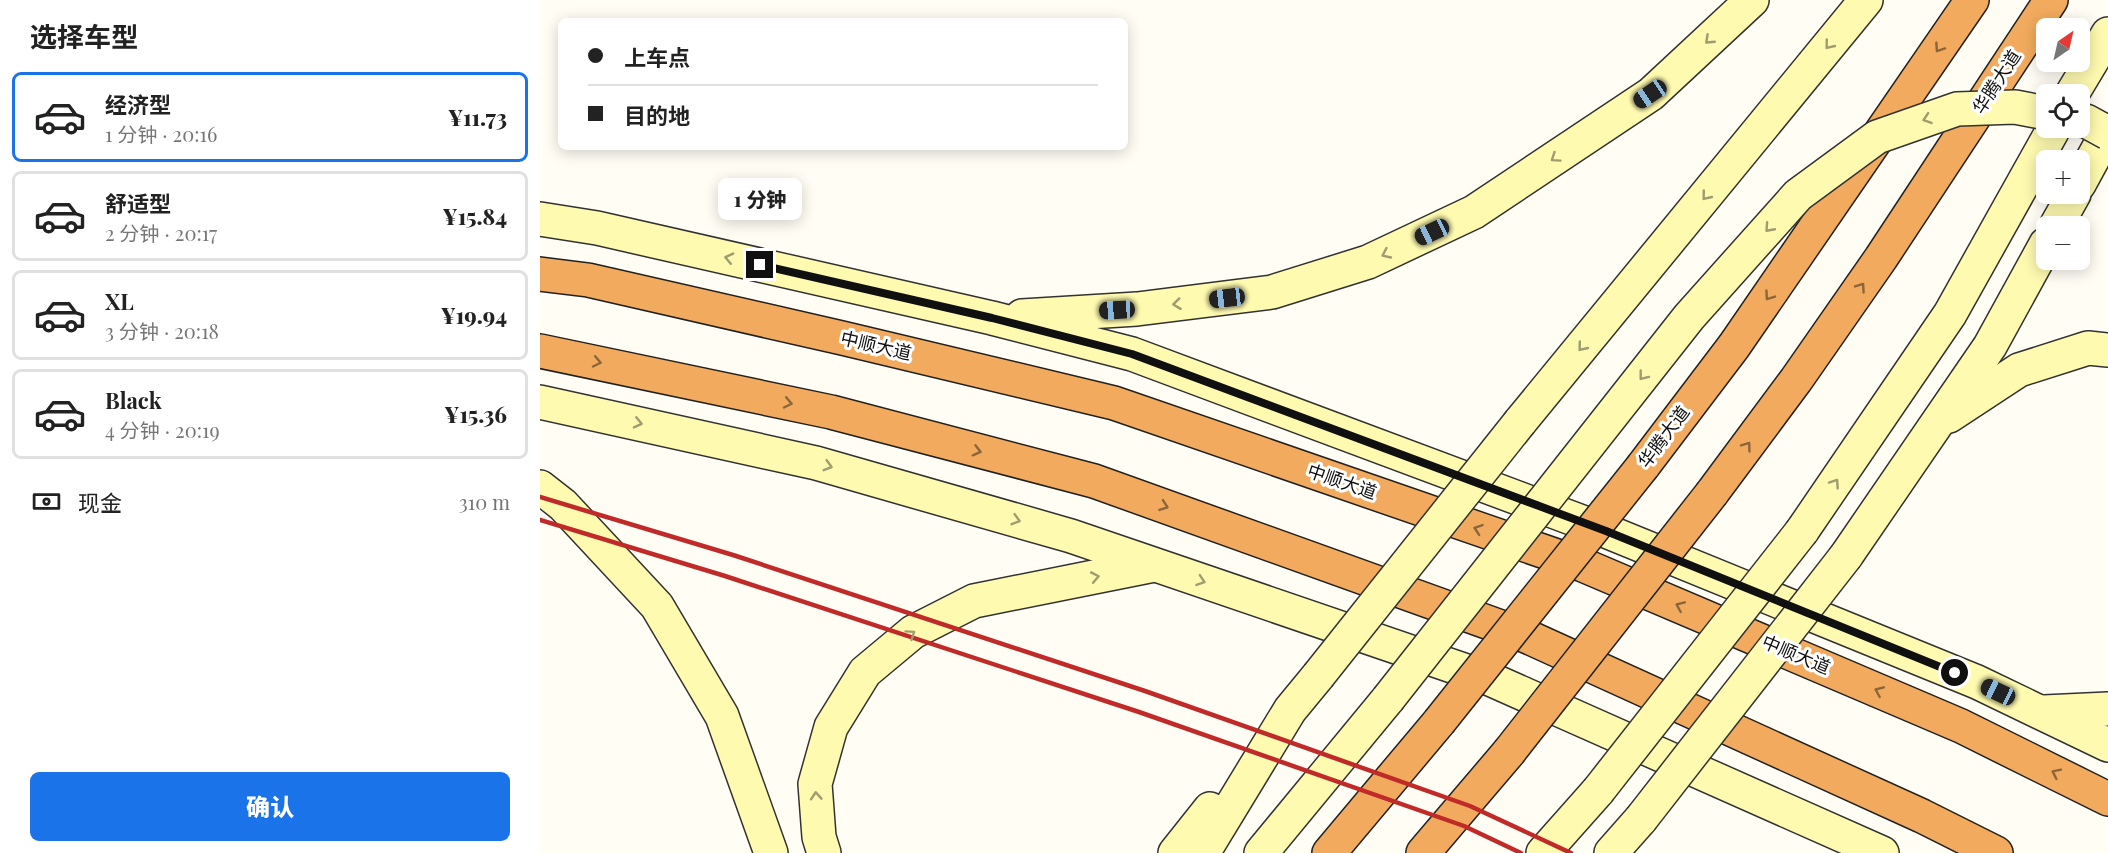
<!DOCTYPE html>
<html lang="zh">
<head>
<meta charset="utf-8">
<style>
  body { margin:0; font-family:"Playfair Display","Noto Sans SC",serif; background:#f6f6f6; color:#222; height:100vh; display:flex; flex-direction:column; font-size:22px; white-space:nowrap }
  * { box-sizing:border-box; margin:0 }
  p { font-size:20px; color:#767676 }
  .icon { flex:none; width:33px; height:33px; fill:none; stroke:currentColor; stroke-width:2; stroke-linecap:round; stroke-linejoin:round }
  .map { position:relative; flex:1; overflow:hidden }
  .drawer { display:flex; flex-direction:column; background:#fff; width:540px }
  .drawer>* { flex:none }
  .hud { position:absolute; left:18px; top:18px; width:570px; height:132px; border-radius:9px; box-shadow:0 3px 15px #0003; display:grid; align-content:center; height:132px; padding:0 30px; background:#fff }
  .needle { width:39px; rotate:34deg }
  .buttons { position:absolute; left:1496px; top:18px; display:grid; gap:12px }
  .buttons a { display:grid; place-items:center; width:54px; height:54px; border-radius:9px; background:#fff; box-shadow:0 3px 15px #0003; font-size:30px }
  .end { position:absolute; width:27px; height:27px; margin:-14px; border:8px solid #101010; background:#fff; box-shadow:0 0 0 3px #fff }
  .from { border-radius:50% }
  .bubble { position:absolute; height:42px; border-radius:9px; background:#fff; box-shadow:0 3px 15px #0003; font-size:20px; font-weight:800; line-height:42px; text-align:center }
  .car { position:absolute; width:18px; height:36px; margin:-18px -9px; border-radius:8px; box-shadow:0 0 4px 2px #0007; background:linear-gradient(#222 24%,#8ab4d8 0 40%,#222 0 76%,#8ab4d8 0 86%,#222 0) }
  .hud b { display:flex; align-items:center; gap:21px; height:57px; font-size:22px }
  .hud b+b { border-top:2px solid #e0e0e0 }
  .hud i { width:15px; height:15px; background:#222 }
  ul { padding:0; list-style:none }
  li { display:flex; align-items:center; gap:18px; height:90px; margin:0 12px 9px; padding:0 18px; border:3px solid #e0e0e0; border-radius:9px }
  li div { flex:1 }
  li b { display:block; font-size:22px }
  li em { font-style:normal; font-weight:800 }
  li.selected { border-color:#1a73e8 }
  li>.icon { width:54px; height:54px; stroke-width:1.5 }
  h2 { padding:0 30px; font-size:27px; line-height:72px }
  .pay { display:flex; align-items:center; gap:15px; height:66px; padding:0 30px; font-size:22px }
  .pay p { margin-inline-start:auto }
  .cta { display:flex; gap:12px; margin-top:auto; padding:12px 30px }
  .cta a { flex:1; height:69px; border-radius:9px; background:#1a73e8; color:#fff; font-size:24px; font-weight:800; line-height:69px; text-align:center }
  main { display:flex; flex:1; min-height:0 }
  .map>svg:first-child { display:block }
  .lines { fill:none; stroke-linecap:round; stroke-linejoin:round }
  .secondary-casing { stroke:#323232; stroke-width:36 }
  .highway-casing { stroke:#212121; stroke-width:36 }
  .secondary { stroke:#fefab0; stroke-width:33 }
  .highway { stroke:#f2ab5e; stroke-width:33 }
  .rail { stroke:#c02a29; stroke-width:4.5 }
  .secondary-bridge-casing { stroke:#323232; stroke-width:36; stroke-linecap:butt }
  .highway-bridge-casing { stroke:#212121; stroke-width:36; stroke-linecap:butt }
  .secondary-bridge { stroke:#fefab0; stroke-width:33 }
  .highway-bridge { stroke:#f2ab5e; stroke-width:33 }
  .oneway { stroke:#9f9c70 }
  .oneway2 { stroke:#8c653b }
  .route { stroke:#101010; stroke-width:8 }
  .labels { text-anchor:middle; stroke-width:6; stroke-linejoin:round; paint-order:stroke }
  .street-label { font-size:18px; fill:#101010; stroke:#fff }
</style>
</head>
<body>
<main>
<section class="drawer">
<h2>选择车型</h2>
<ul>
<li class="selected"><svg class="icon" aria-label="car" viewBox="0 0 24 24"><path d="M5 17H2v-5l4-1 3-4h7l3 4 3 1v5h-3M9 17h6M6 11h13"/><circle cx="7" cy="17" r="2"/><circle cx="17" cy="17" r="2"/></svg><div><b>经济型</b><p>1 分钟 · 20:16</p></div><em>¥11.73</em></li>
<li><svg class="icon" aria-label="car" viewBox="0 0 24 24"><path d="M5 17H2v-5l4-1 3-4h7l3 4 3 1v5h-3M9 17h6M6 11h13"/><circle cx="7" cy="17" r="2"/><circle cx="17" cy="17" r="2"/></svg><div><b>舒适型</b><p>2 分钟 · 20:17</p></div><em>¥15.84</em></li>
<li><svg class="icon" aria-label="car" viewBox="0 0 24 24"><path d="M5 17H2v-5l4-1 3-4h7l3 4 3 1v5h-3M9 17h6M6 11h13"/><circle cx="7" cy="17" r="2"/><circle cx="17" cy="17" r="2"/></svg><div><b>XL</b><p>3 分钟 · 20:18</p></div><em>¥19.94</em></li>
<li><svg class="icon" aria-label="car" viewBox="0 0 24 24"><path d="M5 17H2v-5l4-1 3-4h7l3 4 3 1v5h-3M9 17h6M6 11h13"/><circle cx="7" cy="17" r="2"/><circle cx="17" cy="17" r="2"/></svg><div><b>Black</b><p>4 分钟 · 20:19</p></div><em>¥15.36</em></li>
</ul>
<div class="pay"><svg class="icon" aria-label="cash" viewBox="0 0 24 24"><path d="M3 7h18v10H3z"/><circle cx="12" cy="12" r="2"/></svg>现金<p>310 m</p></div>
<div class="cta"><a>确认</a></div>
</section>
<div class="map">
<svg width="1568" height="853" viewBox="0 0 1568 853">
  <rect width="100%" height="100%" fill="#fffdf4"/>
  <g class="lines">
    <defs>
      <g id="secondary">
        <path d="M1532,94L1568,34"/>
        <path d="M1539,184L1568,131"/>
        <path d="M0,219L57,228L452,318L592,354L1066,531L1437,682L1568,745"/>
        <path d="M1516,226L1534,194"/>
        <path d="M482,316L597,309L732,292L828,262L934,212L1111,94L1212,0"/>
        <path d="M0,402L276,463L531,536L950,679L1342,853"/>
        <path d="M1409,416L1479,370L1548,348L1568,350"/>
        <path d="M980,422L1326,0"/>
        <path d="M0,487L23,505L117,606L182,716L231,853"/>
        <path d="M1262,531L1410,314L1514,128"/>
        <path d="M1306,556L1450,346L1506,244"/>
        <path d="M1504,712L1568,709"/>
        <path d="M284,853L279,837L275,784L291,727L325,672L373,632L434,601L614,565"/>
        <path d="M635,853L670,809"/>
        <path d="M663,853L750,710L778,676"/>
        <path d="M721,853L848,699"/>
        <path d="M1003,853L1058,791"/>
        <path d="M1071,853L1101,819"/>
      </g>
      <g id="highway">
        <path d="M0,274L48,280L302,338L574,403L1043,565L1421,726L1568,799"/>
        <path d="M0,351L291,412L554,481L986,636L1382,816L1456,853"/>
        <path d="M1103,466L1194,346L1432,0"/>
        <path d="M1172,493L1256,380L1341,258L1511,0"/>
        <path d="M789,853L899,722"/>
        <path d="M883,853L969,752"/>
      </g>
    </defs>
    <use href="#secondary" class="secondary-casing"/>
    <use href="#highway" class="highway-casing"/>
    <use href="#secondary" class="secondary"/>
    <use href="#highway" class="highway"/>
    <g class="rail">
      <path d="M0,497L193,555L605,691L930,806L1031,853"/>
      <path d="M0,520L185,576L599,712L924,826L981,853"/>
    </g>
    <defs>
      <g id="secondary-bridge">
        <path d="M1539,120L1546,121L1568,133"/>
        <path d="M778,676L980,422"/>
        <path d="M848,699L1149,317L1258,195L1337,137L1417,109L1475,107L1506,113"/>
        <path d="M1058,791L1262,531"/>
        <path d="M1101,819L1306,556"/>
      </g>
      <g id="highway-bridge">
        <path d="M899,722L1103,466"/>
        <path d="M969,752L1172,493"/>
      </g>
    </defs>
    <use href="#secondary-bridge" class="secondary-bridge-casing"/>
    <use href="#highway-bridge" class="highway-bridge-casing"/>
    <use href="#secondary-bridge" class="secondary-bridge"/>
    <use href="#highway-bridge" class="highway-bridge"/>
  </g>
  <defs><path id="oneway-chevron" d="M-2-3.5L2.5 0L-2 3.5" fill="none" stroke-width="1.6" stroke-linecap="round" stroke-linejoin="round" transform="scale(1.5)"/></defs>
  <g class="oneway">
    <use href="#oneway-chevron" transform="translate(1169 40) rotate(137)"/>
    <use href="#oneway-chevron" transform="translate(1289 45) rotate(129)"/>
    <use href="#oneway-chevron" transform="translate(1387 119) rotate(161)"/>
    <use href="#oneway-chevron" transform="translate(1015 158) rotate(146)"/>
    <use href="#oneway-chevron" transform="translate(1166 196) rotate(129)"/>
    <use href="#oneway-chevron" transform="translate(1229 228) rotate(132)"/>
    <use href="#oneway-chevron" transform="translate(846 254) rotate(155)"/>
    <use href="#oneway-chevron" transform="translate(189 258) rotate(-167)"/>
    <use href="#oneway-chevron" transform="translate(637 304) rotate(173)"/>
    <use href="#oneway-chevron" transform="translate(1042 347) rotate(129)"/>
    <use href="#oneway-chevron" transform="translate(1103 376) rotate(128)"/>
    <use href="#oneway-chevron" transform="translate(98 423) rotate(13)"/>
    <use href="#oneway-chevron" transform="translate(288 466) rotate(16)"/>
    <use href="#oneway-chevron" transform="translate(1295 483) rotate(-56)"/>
    <use href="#oneway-chevron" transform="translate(476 520) rotate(16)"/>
    <use href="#oneway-chevron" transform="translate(555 577) rotate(-11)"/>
    <use href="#oneway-chevron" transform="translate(661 581) rotate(19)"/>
    <use href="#oneway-chevron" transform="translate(371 634) rotate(-35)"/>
    <use href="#oneway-chevron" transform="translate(276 796) rotate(-94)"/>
  </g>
  <g class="oneway2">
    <use href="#oneway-chevron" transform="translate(1399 48) rotate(124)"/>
    <use href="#oneway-chevron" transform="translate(1321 287) rotate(-55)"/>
    <use href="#oneway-chevron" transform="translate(1229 296) rotate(125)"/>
    <use href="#oneway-chevron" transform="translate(57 362) rotate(12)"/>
    <use href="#oneway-chevron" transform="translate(248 403) rotate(12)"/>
    <use href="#oneway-chevron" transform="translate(1207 446) rotate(-54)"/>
    <use href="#oneway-chevron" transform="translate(437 451) rotate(15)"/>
    <use href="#oneway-chevron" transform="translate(624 506) rotate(20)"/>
    <use href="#oneway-chevron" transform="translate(938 529) rotate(-161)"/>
    <use href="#oneway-chevron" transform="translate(1140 606) rotate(-157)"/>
    <use href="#oneway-chevron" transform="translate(1339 691) rotate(-157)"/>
    <use href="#oneway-chevron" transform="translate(1516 773) rotate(-154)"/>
  </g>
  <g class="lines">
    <path class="route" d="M220,265L452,318L592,354L1066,531L1415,673"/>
  </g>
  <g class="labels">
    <g class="street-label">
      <text transform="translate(1457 82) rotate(-57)" y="6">华腾大道</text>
      <text transform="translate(336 346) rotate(13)" y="6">中顺大道</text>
      <text transform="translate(1124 437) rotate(-53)" y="6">华腾大道</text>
      <text transform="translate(802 482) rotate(19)" y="6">中顺大道</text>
      <text transform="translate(1256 655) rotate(23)" y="6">中顺大道</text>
    </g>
  </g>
</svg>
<div class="buttons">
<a><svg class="needle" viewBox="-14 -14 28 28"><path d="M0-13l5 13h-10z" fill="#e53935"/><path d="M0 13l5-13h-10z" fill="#767676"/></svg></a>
<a><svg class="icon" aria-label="locate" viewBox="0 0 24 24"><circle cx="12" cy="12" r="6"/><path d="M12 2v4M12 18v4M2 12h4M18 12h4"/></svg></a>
<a>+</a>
<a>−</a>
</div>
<i class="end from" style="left:1415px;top:673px"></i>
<i class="end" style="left:220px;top:265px"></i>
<div class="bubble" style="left:178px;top:178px;width:84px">1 分钟</div>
<i class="car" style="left:1110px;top:94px;rotate:236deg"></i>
<i class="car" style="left:892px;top:232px;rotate:245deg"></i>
<i class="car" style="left:687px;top:298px;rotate:263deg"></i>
<i class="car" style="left:577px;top:310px;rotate:267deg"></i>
<i class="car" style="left:1458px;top:692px;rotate:295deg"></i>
<div class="hud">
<b><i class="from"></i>上车点</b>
<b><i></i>目的地</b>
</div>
</div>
</main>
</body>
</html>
